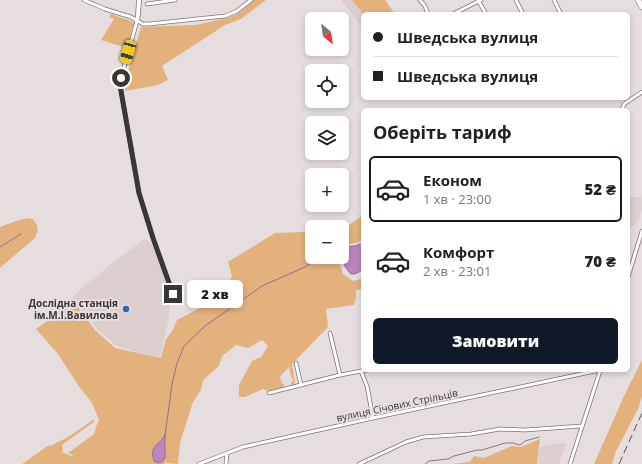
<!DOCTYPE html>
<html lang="uk">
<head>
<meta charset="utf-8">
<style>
  body { margin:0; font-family:"Open Sans",sans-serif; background:#f2f2f2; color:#222; height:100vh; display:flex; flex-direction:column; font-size:15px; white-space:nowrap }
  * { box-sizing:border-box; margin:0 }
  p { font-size:13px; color:#767676 }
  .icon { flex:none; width:22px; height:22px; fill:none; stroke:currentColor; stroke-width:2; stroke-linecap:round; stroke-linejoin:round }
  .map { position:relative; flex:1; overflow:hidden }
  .side { position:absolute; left:361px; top:108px; width:269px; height:264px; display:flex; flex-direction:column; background:#fff; border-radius:6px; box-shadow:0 2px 6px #0003 }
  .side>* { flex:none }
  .guide { position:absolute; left:361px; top:12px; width:269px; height:88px; border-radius:6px; box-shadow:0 2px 6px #0003; display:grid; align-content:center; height:88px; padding:0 12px; background:#fff }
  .needle { width:26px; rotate:151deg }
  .fabs { position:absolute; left:305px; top:12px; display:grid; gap:8px }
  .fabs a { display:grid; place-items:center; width:44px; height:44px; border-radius:6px; background:#fff; box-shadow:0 2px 6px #0003; font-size:20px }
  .end { position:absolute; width:18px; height:18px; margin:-9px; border:5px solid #393636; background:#fff; box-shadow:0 0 0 2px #fff }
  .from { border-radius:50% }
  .bubble { position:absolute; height:28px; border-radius:6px; background:#fff; box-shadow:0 2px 6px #0003; font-size:13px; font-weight:800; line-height:28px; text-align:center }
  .car { position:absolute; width:12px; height:24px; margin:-12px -6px; border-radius:5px; box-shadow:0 0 3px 1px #0007; background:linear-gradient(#f5c518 24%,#345 0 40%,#f5c518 0 76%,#345 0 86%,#f5c518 0) }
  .guide b { display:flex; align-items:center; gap:14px; height:38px; font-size:15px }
  .guide b+b { border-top:1px solid #e0e0e0 }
  .guide i { width:10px; height:10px; background:#222 }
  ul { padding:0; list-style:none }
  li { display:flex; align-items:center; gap:12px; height:66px; margin:0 8px 6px; padding:0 4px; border:2px solid transparent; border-radius:6px }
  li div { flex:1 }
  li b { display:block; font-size:15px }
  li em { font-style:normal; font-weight:800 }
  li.active { border-color:#111827 }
  li>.icon { width:36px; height:36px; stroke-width:1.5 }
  h2 { padding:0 12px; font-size:18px; line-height:48px }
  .cta { display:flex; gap:8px; margin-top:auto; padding:8px 12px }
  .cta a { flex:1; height:46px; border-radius:6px; background:#111827; color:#fff; font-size:16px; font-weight:800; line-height:46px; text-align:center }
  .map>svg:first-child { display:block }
  .built { fill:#ddcece }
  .green { fill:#e3b17c }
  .water { fill:#bd84bf; stroke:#956d96 }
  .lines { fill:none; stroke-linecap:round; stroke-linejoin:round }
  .stream { stroke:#956d96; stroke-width:1 }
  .minor-casing { stroke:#7b7474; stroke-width:4.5 }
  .tertiary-casing { stroke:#7b7474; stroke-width:5.5 }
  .primary-casing { stroke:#7b7474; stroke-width:6 }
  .minor { stroke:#fff; stroke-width:3 }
  .tertiary { stroke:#fff; stroke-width:4 }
  .primary { stroke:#fff; stroke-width:5 }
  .rail { stroke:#595555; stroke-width:1; stroke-dasharray:8 4; stroke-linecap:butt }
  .route { stroke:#393636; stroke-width:5 }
  .poi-dot { fill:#2e69a1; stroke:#e6dede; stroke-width:1.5 }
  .labels { text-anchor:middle; stroke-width:4; stroke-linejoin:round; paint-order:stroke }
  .poi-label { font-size:10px; font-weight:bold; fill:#393636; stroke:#e6dede; text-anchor:end }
  .street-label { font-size:10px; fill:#393636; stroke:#e6dede }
</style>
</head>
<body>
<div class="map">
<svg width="642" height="464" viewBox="0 0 642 464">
  <rect width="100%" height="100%" fill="#e6dede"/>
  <g class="built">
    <path d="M341,0H352L363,14V28Z"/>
    <path d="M628,191L630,196L634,197H641L642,208L638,221L635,225L628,229Z"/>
    <path d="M145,239L155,247L171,296L168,322L160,357L139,353L117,346L97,329L72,297L112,263L115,262L143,240Z"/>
    <path d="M561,443L566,444L559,464H538L540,447L549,445Z"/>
  </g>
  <g class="green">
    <path d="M254,0H266L241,19L225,25L162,66L168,80L158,85L125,91L127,75L141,27L195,25L227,18L237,14Z"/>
    <path d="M352,0H385L395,14H363Z"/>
    <path d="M111,14L131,21L134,23L127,48L101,40L114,19L109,17Z"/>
    <path d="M363,215V240L356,243L342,245V230Z"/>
    <path d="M29,218L33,219L37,225L38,230L35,238L0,268V227L16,221Z"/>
    <path d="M311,231L312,257H338L343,274L353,281L363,278V289L356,290V298L354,305L326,309L328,327L292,364L295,382L294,384L293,385L291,384V382L293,381L292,377H291L289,367L279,378L281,379L282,384H284V386L282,388C277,388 274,390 269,393V391L263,389L245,397H239V385L252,361L261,357L268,346L262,340L248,348L236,345L222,356L219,366L203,380L201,390L193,402L180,443L178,464L166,463V459L165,464H22L49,445L50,446L68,437L93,420L95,421L62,445L63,449L62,452L71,456L73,455L68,453L94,434L96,427L99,420L92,403L78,385L58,354L36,329L57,314L72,299L95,330L115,348L161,358L166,339L173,330L177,320L223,296L232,276L228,262L275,233L305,232Z"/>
    <path d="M642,360V396L638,409L616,451L612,464H594L624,396Z"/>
    <path d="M540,439L537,464H452L470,462L474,456L484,458L512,446L521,447Z"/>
  </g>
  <g class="water">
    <path d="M363,243V270L355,274H351C342,265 342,258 342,247L355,246Z"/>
    <path d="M165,435V458L162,462L158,463L154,461C149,446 158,446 165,435Z"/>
  </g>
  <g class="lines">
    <g class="stream">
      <path d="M0,247L21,234"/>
      <path d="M165,436L172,384L177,363L184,346L205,326L262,286L305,267L319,257"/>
      <path d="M425,464L429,461L448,459L454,456L477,450H482L505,443H513L520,445L525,441L539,437"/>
    </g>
    <defs>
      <g id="minor">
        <path d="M84,0L105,9L131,17L143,24H149L225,16L237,11L251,0"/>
        <path d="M420,0L425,6L428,14"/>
        <path d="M478,0L486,14"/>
        <path d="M516,0L523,14"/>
        <path d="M554,0L560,12"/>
        <path d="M147,4L175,0"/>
        <path d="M453,14L481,0"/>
        <path d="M137,21L121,78V91L139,193L153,238L173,294"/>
        <path d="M622,110L624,104L642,92"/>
        <path d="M628,277L642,231"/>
        <path d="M330,333L340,375"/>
        <path d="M296,363L301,385"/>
        <path d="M361,371L367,386L373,418"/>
        <path d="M269,393L340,375L367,370"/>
        <path d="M199,464L243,447L373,418L600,370"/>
        <path d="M226,464L227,453"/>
        <path d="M359,464L406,442L423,437L471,434L500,429L525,430L582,426"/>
        <path d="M570,464L600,371"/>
      </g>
      <path id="tertiary" d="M137,21L138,15L139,0"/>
      <path id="primary" d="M638,0L642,7"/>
    </defs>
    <use href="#minor" class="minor-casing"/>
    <use href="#tertiary" class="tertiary-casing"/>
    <use href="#primary" class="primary-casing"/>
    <use href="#minor" class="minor"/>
    <use href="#tertiary" class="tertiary"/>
    <use href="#primary" class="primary"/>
    <path class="rail" d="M619,464L642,413"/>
  </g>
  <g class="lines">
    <path class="route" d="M121,78L120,84L121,91L139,193L153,238L173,294"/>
  </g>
  <circle class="poi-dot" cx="126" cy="309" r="4"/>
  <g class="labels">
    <g class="poi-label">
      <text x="118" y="307">Дослідна станція<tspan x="118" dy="12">ім.М.І.Вавилова</tspan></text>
    </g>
    <g class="street-label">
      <text transform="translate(397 405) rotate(-12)" y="4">вулиця Січових Стрільців</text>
    </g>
  </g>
</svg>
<div class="fabs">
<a><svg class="needle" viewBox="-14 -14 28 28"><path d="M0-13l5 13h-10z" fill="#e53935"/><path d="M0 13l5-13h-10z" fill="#767676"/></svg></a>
<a><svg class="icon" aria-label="locate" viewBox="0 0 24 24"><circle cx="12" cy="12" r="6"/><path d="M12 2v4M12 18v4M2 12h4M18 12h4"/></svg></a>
<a><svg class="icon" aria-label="layers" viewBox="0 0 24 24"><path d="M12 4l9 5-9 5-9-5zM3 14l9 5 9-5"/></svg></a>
<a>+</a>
<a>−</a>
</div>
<i class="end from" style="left:121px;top:78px"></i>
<i class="end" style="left:173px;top:294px"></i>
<div class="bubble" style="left:187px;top:280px;width:56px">2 хв</div>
<i class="car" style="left:128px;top:52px;rotate:196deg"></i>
<div class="guide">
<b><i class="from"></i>Шведська вулиця</b>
<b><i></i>Шведська вулиця</b>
</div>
<section class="side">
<h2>Оберіть тариф</h2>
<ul>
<li class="active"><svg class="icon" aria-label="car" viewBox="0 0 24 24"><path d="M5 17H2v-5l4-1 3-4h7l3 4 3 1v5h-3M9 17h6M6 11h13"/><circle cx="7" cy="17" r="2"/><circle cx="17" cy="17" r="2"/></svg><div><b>Економ</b><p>1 хв · 23:00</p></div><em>52 ₴</em></li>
<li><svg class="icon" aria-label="car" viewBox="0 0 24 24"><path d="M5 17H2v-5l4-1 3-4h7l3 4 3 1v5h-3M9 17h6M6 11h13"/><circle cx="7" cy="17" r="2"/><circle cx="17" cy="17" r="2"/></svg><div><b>Комфорт</b><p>2 хв · 23:01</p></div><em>70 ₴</em></li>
</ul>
<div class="cta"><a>Замовити</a></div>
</section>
</div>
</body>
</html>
